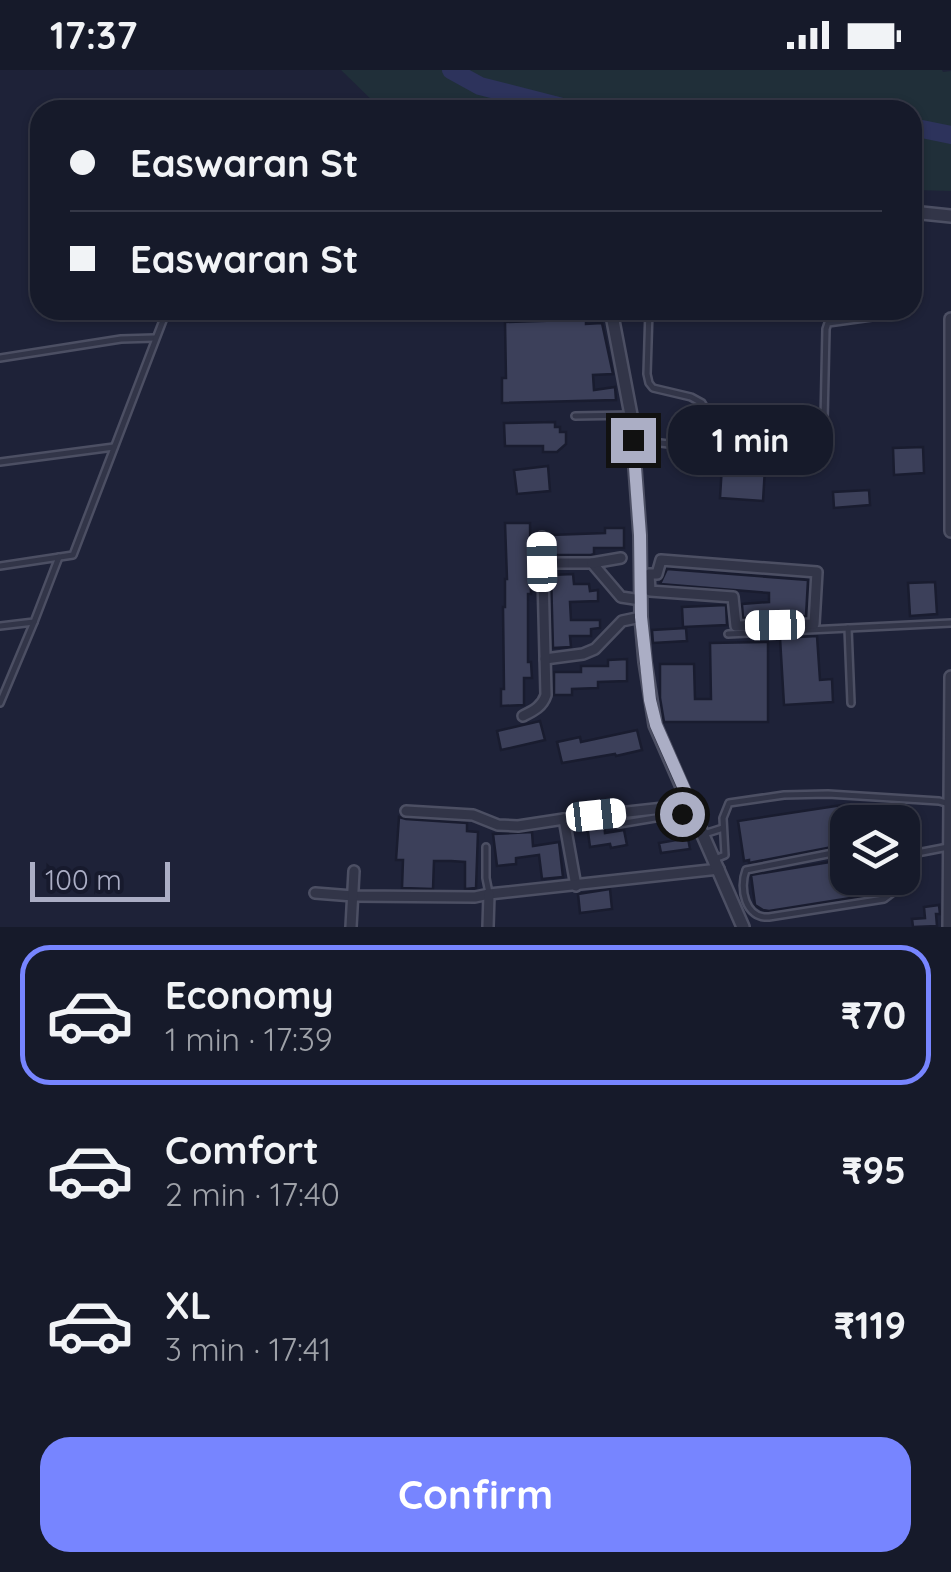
<!DOCTYPE html>
<html lang="en">
<head>
<meta charset="utf-8">
<style>
  body { margin:0; font-family:Quicksand,sans-serif; background:#232736; color:#f1f3f6; height:100vh; display:flex; flex-direction:column; font-size:38px; white-space:nowrap }
  * { box-sizing:border-box; margin:0 }
  p { font-size:32px; color:#9ea1a8 }
  .icon { flex:none; width:55px; height:55px; fill:none; stroke:currentColor; stroke-width:2; stroke-linecap:round; stroke-linejoin:round }
  .map { position:relative; height:857px; overflow:hidden }
  .side { display:flex; flex-direction:column; background:#161a2a; flex:1 }
  .side>* { flex:none }
  .guide { position:absolute; left:30px; top:30px; width:892px; height:220px; border-radius:30px; box-shadow:0 2px 8px #0004,0 0 0 2px #353847; display:grid; align-content:center; height:220px; padding:0 40px; background:#161a2a }
  .tools { position:absolute; left:830px; top:735px; display:grid; gap:20px }
  .tools a { display:grid; place-items:center; width:90px; height:90px; border-radius:20px; background:#161a2a; box-shadow:0 2px 8px #0004,0 0 0 2px #353847; font-size:50px }
  .scale { position:absolute; left:30px; bottom:25px; width:140px; box-sizing:border-box; padding-left:10px; border:5px solid #abaec5; border-top:0; font-size:28px; line-height:35px; white-space:nowrap; color:#abaec5; -webkit-text-stroke:8px #171a2d; paint-order:stroke }
  .end { position:absolute; width:45px; height:45px; margin:-22px; border:12px solid #abaec5; background:#111; box-shadow:0 0 0 5px #111 }
  .from { border-radius:50% }
  .bubble { position:absolute; height:70px; border-radius:30px; background:#161a2a; box-shadow:0 2px 8px #0004,0 0 0 2px #353847; font-size:32px; font-weight:700; line-height:70px; text-align:center }
  .car { position:absolute; width:30px; height:60px; margin:-30px -15px; border-radius:12px; box-shadow:0 0 8px 2px #0007; background:linear-gradient(#fff 24%,#345 0 40%,#fff 0 76%,#345 0 86%,#fff 0) }
  .guide b { display:flex; align-items:center; gap:35px; height:95px; font-size:38px }
  .guide b+b { border-top:2px solid #353847 }
  .guide i { width:25px; height:25px; background:#f1f3f6 }
  ul { padding:18px 0 0; list-style:none }
  li { display:flex; align-items:center; gap:30px; height:140px; margin:0 20px 15px; padding:0 20px; border:5px solid transparent; border-radius:30px }
  li div { flex:1 }
  li b { display:block; font-size:38px }
  li em { font-style:normal; font-weight:700 }
  li.active { border-color:#7785ff }
  li>.icon { width:90px; height:90px; stroke-width:1.5 }
  .action { display:flex; gap:20px; margin-top:auto; padding:20px 40px }
  .action a { flex:1; height:115px; border-radius:30px; background:#7785ff; color:#fff; font-size:40px; font-weight:700; line-height:115px; text-align:center }
  .status { display:flex; justify-content:space-between; align-items:center; height:70px; padding:0 50px; background:#161a2a; direction:ltr }
  .status svg { height:28px; fill:currentColor }
  .map>svg:first-child { display:block }
  .green { fill:#202f39 }
  .lines { fill:none; stroke-linecap:round; stroke-linejoin:round }
  .river { stroke:#2d335c; stroke-width:18 }
  .building { fill:#3c405a; stroke:#191c2f; stroke-width:2.5 }
  .service-casing { stroke:#4c4f63; stroke-width:10 }
  .minor-casing { stroke:#4c4f63; stroke-width:14 }
  .tertiary-casing { stroke:#4c4f63; stroke-width:16 }
  .service { stroke:#323548; stroke-width:5 }
  .minor { stroke:#323548; stroke-width:9 }
  .tertiary { stroke:#323548; stroke-width:11 }
  .route { stroke:#abaec5; stroke-width:12 }
</style>
</head>
<body>
<div class="status"><b>17:37</b><svg viewBox="0 0 49 12"><path d="M0 12V9h3v3zM5 12V6h3v6zM10 12V3h3v9zM15 12V0h3v12zM26 1h20v11H26zM47 4h2v5h-2z"/></svg></div>
<div class="map">
<svg width="951" height="857" viewBox="0 0 951 857">
  <rect width="100%" height="100%" fill="#1e2238"/>
  <path class="green" d="M341,0H942L943,2L951,1V121L913,120L912,40H382Z"/>
  <g class="lines">
    <g class="river">
      <path d="M451,0L480,16L574,40"/>
      <path d="M912,57L951,65"/>
    </g>
  </g>
  <g class="building">
    <path d="M569,240H586V254L602,253L613,304L593,305L594,320L615,317L616,330L502,333V308H506L505,252L569,250Z"/>
    <path d="M555,352V357H560V362H566V374L557,382H543V376H505L504,353Z"/>
    <path d="M923,377L924,403L894,405L893,378Z"/>
    <path d="M722,395L765,398L763,431L720,428Z"/>
    <path d="M548,396L550,421L517,424L514,400Z"/>
    <path d="M869,420L870,435L834,438L833,422Z"/>
    <path d="M505,453H530L531,524H528V592H531L532,608H524V635L501,636V619H504L503,537H505V509H507Z"/>
    <path d="M605,458H624V478H594V484L591,485H551L550,465L605,463Z"/>
    <path d="M667,499L808,510L806,546L743,548L742,534L769,532V523L660,514Z"/>
    <path d="M573,504L574,514H589L590,521L598,520V531L570,532L571,550H600V558L591,559V566H570L571,577L553,578L551,505Z"/>
    <path d="M935,512L937,544L910,546L908,513Z"/>
    <path d="M726,535L727,555L683,557L682,537Z"/>
    <path d="M686,558L687,571L653,573L652,560Z"/>
    <path d="M817,566L820,610L832,609L833,632L784,635L780,568Z"/>
    <path d="M768,572V652H664L660,628V594H694L695,629H711L710,573Z"/>
    <path d="M627,589V611L598,612V618L572,619V625H554V602H581V596H608V590Z"/>
    <path d="M540,651L545,670L501,680L497,661Z"/>
    <path d="M637,660L642,680L616,686L615,684L562,693L557,672L580,667L581,672Z"/>
    <path d="M849,734L851,752H848V774L749,793V790L744,791L738,751Z"/>
    <path d="M399,747L406,749L467,753V761L478,762L476,818L465,819V792L451,791H434L433,819L402,818L403,790H396Z"/>
    <path d="M604,753L605,763L624,760L627,775L611,778L610,774L590,777L587,755Z"/>
    <path d="M532,762L533,776L559,772L563,807L542,809L539,785L516,788V794L497,796L493,764Z"/>
    <path d="M688,768L690,779L661,783L659,773Z"/>
    <path d="M848,789V808H884L886,820L882,823L769,841L763,840L755,835L751,805Z"/>
    <path d="M610,819L612,839L580,843L578,824Z"/>
    <path d="M939,835L940,844H936L937,856L913,857L912,849L925,848L924,837Z"/>
  </g>
  <g class="lines">
    <defs>
      <g id="service">
        <path d="M912,193L915,228L912,236"/>
        <path d="M649,240L647,304L649,313L653,318L691,327L702,333L719,361C738,365 799,372 815,364C823,359 821,359 824,351L826,259L828,253L901,243L909,240"/>
        <path d="M0,288L121,269L155,268"/>
        <path d="M575,346L631,345"/>
        <path d="M636,370L758,385"/>
        <path d="M0,392L114,377"/>
        <path d="M0,496L73,485L167,240"/>
        <path d="M0,556L34,552L59,487"/>
        <path d="M848,558L851,633"/>
        <path d="M728,564L951,553"/>
        <path d="M0,633L34,552"/>
        <path d="M619,754L691,742"/>
        <path d="M704,764L723,758"/>
        <path d="M486,777V808L489,823"/>
        <path d="M848,780L746,800C739,818 745,849 769,847L884,829L892,823L891,808"/>
        <path d="M902,782L912,784L948,777"/>
        <path d="M715,789L725,785L723,748L729,733L784,725L828,724L939,731L946,733"/>
      </g>
      <g id="minor">
        <path d="M661,490L817,502L814,554L736,556L733,527L650,521L649,504H657Z"/>
        <path d="M542,493H592L621,527L641,530"/>
        <path d="M592,493L621,488"/>
        <path d="M545,589L583,584L595,579L622,551L641,547"/>
        <path d="M523,646C533,641 542,637 546,625L542,467"/>
        <path d="M406,741L473,745L498,755L518,756L564,749L691,735"/>
        <path d="M564,749L576,816"/>
        <path d="M315,823L353,826L475,827L489,824L719,799"/>
        <path d="M351,857L354,801"/>
        <path d="M488,857L489,824"/>
      </g>
      <g id="tertiary">
        <path d="M912,142L951,146"/>
        <path d="M611,240L631,345L640,465L641,547L645,592L655,655L743,857"/>
        <path d="M951,249V461"/>
        <path d="M949,857L951,607"/>
      </g>
    </defs>
    <use href="#service" class="service-casing"/>
    <use href="#minor" class="minor-casing"/>
    <use href="#tertiary" class="tertiary-casing"/>
    <use href="#service" class="service"/>
    <use href="#minor" class="minor"/>
    <use href="#tertiary" class="tertiary"/>
  </g>
  <g class="lines">
    <path class="route" d="M633,370L640,465L641,547L650,630L656,655L694,741L682,744"/>
  </g>
</svg>
<div class="tools">
<a><svg class="icon" aria-label="layers" viewBox="0 0 24 24"><path d="M12 4l9 5-9 5-9-5zM3 14l9 5 9-5"/></svg></a>
</div>
<div class="scale">100 m</div>
<i class="end from" style="left:682px;top:744px"></i>
<i class="end" style="left:633px;top:370px"></i>
<div class="bubble" style="left:668px;top:335px;width:165px">1 min</div>
<i class="car" style="left:542px;top:492px;rotate:359deg"></i>
<i class="car" style="left:775px;top:555px;rotate:269deg"></i>
<i class="car" style="left:596px;top:745px;rotate:84deg"></i>
<div class="guide">
<b><i class="from"></i>Easwaran St</b>
<b><i></i>Easwaran St</b>
</div>
</div>
<section class="side">
<ul>
<li class="active"><svg class="icon" aria-label="car" viewBox="0 0 24 24"><path d="M5 17H2v-5l4-1 3-4h7l3 4 3 1v5h-3M9 17h6M6 11h13"/><circle cx="7" cy="17" r="2"/><circle cx="17" cy="17" r="2"/></svg><div><b>Economy</b><p>1 min · 17:39</p></div><em>₹70</em></li>
<li><svg class="icon" aria-label="car" viewBox="0 0 24 24"><path d="M5 17H2v-5l4-1 3-4h7l3 4 3 1v5h-3M9 17h6M6 11h13"/><circle cx="7" cy="17" r="2"/><circle cx="17" cy="17" r="2"/></svg><div><b>Comfort</b><p>2 min · 17:40</p></div><em>₹95</em></li>
<li><svg class="icon" aria-label="car" viewBox="0 0 24 24"><path d="M5 17H2v-5l4-1 3-4h7l3 4 3 1v5h-3M9 17h6M6 11h13"/><circle cx="7" cy="17" r="2"/><circle cx="17" cy="17" r="2"/></svg><div><b>XL</b><p>3 min · 17:41</p></div><em>₹119</em></li>
</ul>
<div class="action"><a>Confirm</a></div>
</section>
</body>
</html>
